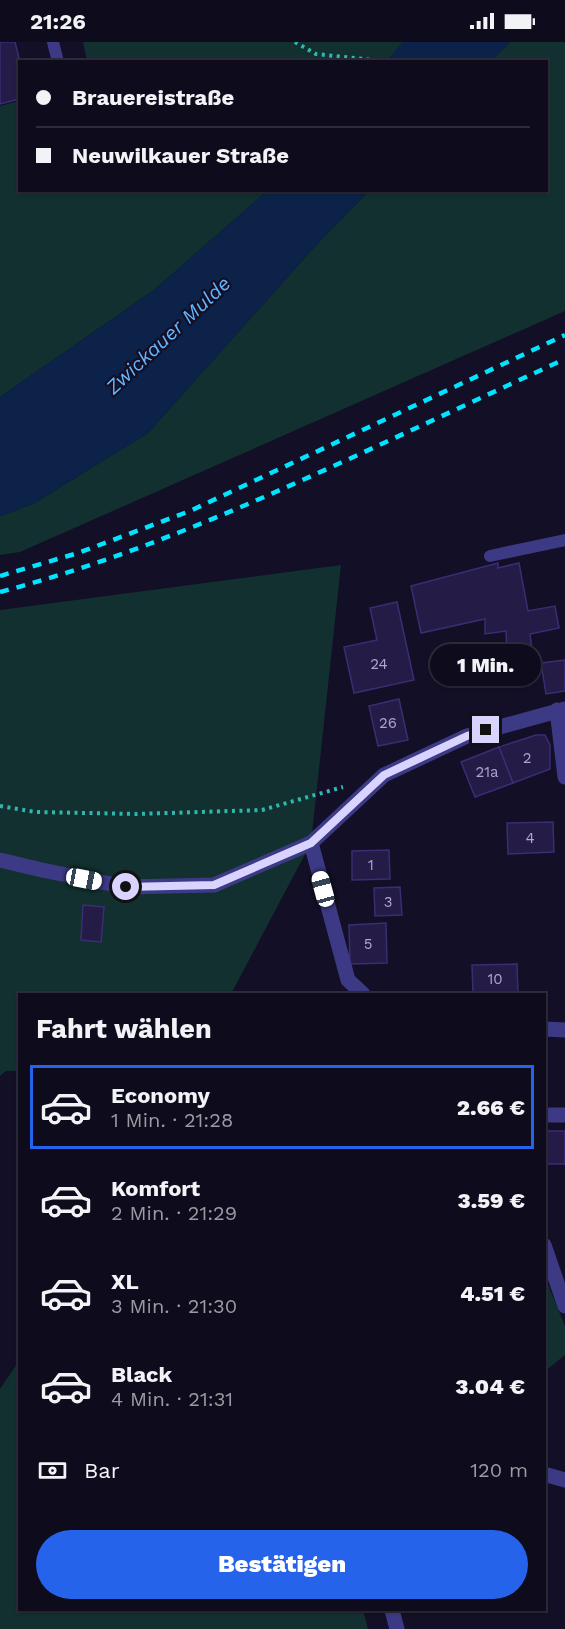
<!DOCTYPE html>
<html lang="de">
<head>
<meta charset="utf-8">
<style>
  body { margin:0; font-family:"Work Sans",sans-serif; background:#171425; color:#f1f3f6; height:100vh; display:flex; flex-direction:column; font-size:22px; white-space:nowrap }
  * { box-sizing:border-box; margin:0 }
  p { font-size:20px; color:#9b9ba3 }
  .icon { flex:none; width:33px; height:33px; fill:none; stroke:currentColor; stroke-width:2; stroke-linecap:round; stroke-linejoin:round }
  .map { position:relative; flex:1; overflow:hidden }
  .sheet { position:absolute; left:18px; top:951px; width:528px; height:618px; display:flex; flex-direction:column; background:#0e0b1c; border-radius:0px; box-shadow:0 2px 4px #0004,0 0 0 2px #2e2b3b }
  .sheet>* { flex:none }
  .top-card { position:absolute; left:18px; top:18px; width:530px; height:132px; border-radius:0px; box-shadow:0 2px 4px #0004,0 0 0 2px #2e2b3b; display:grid; align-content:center; height:132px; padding:0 18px; background:#0e0b1c }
  .end { position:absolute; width:27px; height:27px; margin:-14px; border:8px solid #d9d4ff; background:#111; box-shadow:0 0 0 3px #111 }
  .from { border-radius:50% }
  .bubble { position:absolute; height:42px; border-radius:21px; background:#0e0b1c; box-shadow:0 2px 4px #0004,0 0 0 2px #2e2b3b; font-size:20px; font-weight:800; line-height:42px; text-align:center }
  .car { position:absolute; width:18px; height:36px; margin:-18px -9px; border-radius:8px; box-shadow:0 0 4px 2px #0007; background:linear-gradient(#fff 24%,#345 0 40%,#fff 0 76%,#345 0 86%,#fff 0) }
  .top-card b { display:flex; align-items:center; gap:21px; height:57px; font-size:22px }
  .top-card b+b { border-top:2px solid #2e2b3b }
  .top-card i { width:15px; height:15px; background:#f1f3f6 }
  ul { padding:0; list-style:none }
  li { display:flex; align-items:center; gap:18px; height:84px; margin:0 12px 9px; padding:0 6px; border:3px solid transparent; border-radius:0px }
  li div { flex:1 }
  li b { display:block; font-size:22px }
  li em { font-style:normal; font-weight:800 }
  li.on { border-color:#2563eb }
  li>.icon { width:54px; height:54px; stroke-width:1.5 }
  h2 { padding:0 18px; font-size:27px; line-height:72px }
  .pay { display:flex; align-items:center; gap:15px; height:66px; padding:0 18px; font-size:22px }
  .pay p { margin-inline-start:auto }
  .primary-button { display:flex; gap:12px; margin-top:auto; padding:12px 18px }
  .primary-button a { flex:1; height:69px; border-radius:36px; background:#2563eb; color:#fff; font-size:24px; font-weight:800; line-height:69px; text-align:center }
  .status { display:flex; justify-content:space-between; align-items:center; height:42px; padding:0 30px; background:#0e0b1c; direction:ltr }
  .status svg { height:16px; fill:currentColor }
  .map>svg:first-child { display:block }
  .green { fill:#12302f }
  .water { fill:#0c2248 }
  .building { fill:#241b47; stroke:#3b2d73; stroke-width:1.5 }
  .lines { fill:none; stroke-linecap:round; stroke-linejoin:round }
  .path { stroke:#2fb8b0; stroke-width:4; stroke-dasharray:3 4.5; stroke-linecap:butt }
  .service { stroke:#3d3a85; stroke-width:12 }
  .minor { stroke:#3d3a85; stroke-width:15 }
  .tertiary { stroke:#3d3a85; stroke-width:15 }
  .rail { stroke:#00e5ff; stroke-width:4.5; stroke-dasharray:9 8; stroke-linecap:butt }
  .route { stroke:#d9d4ff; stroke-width:8 }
  .labels { text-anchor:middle; stroke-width:4.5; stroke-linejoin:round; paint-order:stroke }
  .number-label { font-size:15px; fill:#aca6d1 }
  .water-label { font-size:20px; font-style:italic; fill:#62b6ff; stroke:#130f26 }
</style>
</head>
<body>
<div class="status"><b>21:26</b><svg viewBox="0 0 49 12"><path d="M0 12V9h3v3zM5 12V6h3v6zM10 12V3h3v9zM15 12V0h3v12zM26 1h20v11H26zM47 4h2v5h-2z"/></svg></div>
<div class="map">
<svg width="565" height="1587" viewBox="0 0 565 1587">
  <rect width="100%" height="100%" fill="#130f26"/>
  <g class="green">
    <path d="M83,0H403L387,20L87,19Z"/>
    <path d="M510,0H565V269L20,510L0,513V474L33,462L148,391L318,201L369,149L546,148V20L491,19Z"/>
    <path d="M19,59L20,148L267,149L154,248L0,355V64Z"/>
    <path d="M341,523L311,801L231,952H20L19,1029H6L0,1034V568Z"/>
    <path d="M544,1233L565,1284V1313L545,1329Z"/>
    <path d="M19,1319L20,1568H363L368,1587H0V1347Z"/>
  </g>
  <g class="water">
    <path d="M403,0H510L491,19H387Z"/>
    <path d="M267,149H369L318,201L148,391L33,462L0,474V355L154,248Z"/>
  </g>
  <g class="building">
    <path d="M0,0H15L20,20V57L0,62Z"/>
    <path d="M498,521V526L519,521L528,569L555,564L559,586L530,592L535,633L508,632L506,589L485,592V577L421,591L411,544Z"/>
    <path d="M397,560L414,638L354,651L344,605L377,598L370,566Z"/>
    <path d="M565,618V649L546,652L541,621Z"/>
    <path d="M399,657L408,698L378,704L369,664Z"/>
    <path d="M536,693H545L550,703V727L513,741L499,705Z"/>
    <path d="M499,705L513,741L475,755L461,720Z"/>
    <path d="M553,780L554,810L508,812L507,781Z"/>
    <path d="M389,808L390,837L352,838V809Z"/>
    <path d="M400,845L402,873L375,874L374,846Z"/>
    <path d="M83,863L104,865L101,900L81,898Z"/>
    <path d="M386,881L387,921L350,922L349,883Z"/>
    <path d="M517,922L518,951L473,952L472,923Z"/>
    <rect x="544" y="1089" width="21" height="33"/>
  </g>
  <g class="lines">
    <g class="path">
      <path d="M295,0L316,12L373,18"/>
      <path d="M0,764L36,770L137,772L262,768L343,745"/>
    </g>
    <g class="service">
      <path d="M53,0L58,20"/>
      <path d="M490,514L565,498"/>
    </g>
    <g class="minor">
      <path d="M557,668L565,735"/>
      <path d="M311,801L348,938L363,952"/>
      <path d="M544,987L565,988"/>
      <path d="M544,1073H565"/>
      <path d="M544,1203L565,1264"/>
      <path d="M544,1432L565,1438"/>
      <path d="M392,1568L397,1587"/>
    </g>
    <path class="tertiary" d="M0,818L42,828L126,845L214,843L311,801L384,733L467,694L565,667"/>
    <g class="rail">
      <path d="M0,534L78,511L190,469L565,293"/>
      <path d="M0,550C122,518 235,469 349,417C421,384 493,350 565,317"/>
    </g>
  </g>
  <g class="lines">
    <path class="route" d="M126,845L214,843L311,801L384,733L467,694L486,688"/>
  </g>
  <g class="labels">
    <g class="number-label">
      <text x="379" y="627">24</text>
      <text x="388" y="686">26</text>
      <text x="527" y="721">2</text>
      <text x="487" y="735">21a</text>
      <text x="530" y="801">4</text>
      <text x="371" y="828">1</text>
      <text x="388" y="865">3</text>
      <text x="368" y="907">5</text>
      <text x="495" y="942">10</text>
    </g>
    <g class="water-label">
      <text transform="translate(168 293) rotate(-43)" y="7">Zwickauer Mulde</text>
    </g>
  </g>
</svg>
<i class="end from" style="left:126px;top:845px"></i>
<i class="end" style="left:486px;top:688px"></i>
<div class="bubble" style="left:430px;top:602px;width:111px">1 Min.</div>
<i class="car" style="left:84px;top:837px;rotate:101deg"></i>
<i class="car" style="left:323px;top:847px;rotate:345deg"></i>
<div class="top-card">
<b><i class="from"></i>Brauereistraße</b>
<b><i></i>Neuwilkauer Straße</b>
</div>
<section class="sheet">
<h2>Fahrt wählen</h2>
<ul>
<li class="on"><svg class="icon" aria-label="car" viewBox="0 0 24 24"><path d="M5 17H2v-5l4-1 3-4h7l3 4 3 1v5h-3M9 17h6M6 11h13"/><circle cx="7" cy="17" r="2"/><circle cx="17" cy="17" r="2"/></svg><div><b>Economy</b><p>1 Min. · 21:28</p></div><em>2.66 €</em></li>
<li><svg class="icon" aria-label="car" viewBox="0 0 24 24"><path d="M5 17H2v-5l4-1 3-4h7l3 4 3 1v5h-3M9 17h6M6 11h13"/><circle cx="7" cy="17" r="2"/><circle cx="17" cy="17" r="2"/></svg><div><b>Komfort</b><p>2 Min. · 21:29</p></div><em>3.59 €</em></li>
<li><svg class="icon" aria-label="car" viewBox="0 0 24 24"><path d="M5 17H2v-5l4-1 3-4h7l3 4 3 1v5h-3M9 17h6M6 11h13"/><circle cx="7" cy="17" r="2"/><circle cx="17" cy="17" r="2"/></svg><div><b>XL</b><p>3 Min. · 21:30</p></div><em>4.51 €</em></li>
<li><svg class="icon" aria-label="car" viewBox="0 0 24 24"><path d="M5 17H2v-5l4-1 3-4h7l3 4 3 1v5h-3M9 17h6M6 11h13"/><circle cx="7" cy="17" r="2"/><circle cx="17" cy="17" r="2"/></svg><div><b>Black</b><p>4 Min. · 21:31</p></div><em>3.04 €</em></li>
</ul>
<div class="pay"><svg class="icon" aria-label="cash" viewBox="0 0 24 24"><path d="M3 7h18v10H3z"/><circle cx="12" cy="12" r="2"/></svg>Bar<p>120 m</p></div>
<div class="primary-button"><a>Bestätigen</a></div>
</section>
</div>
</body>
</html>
